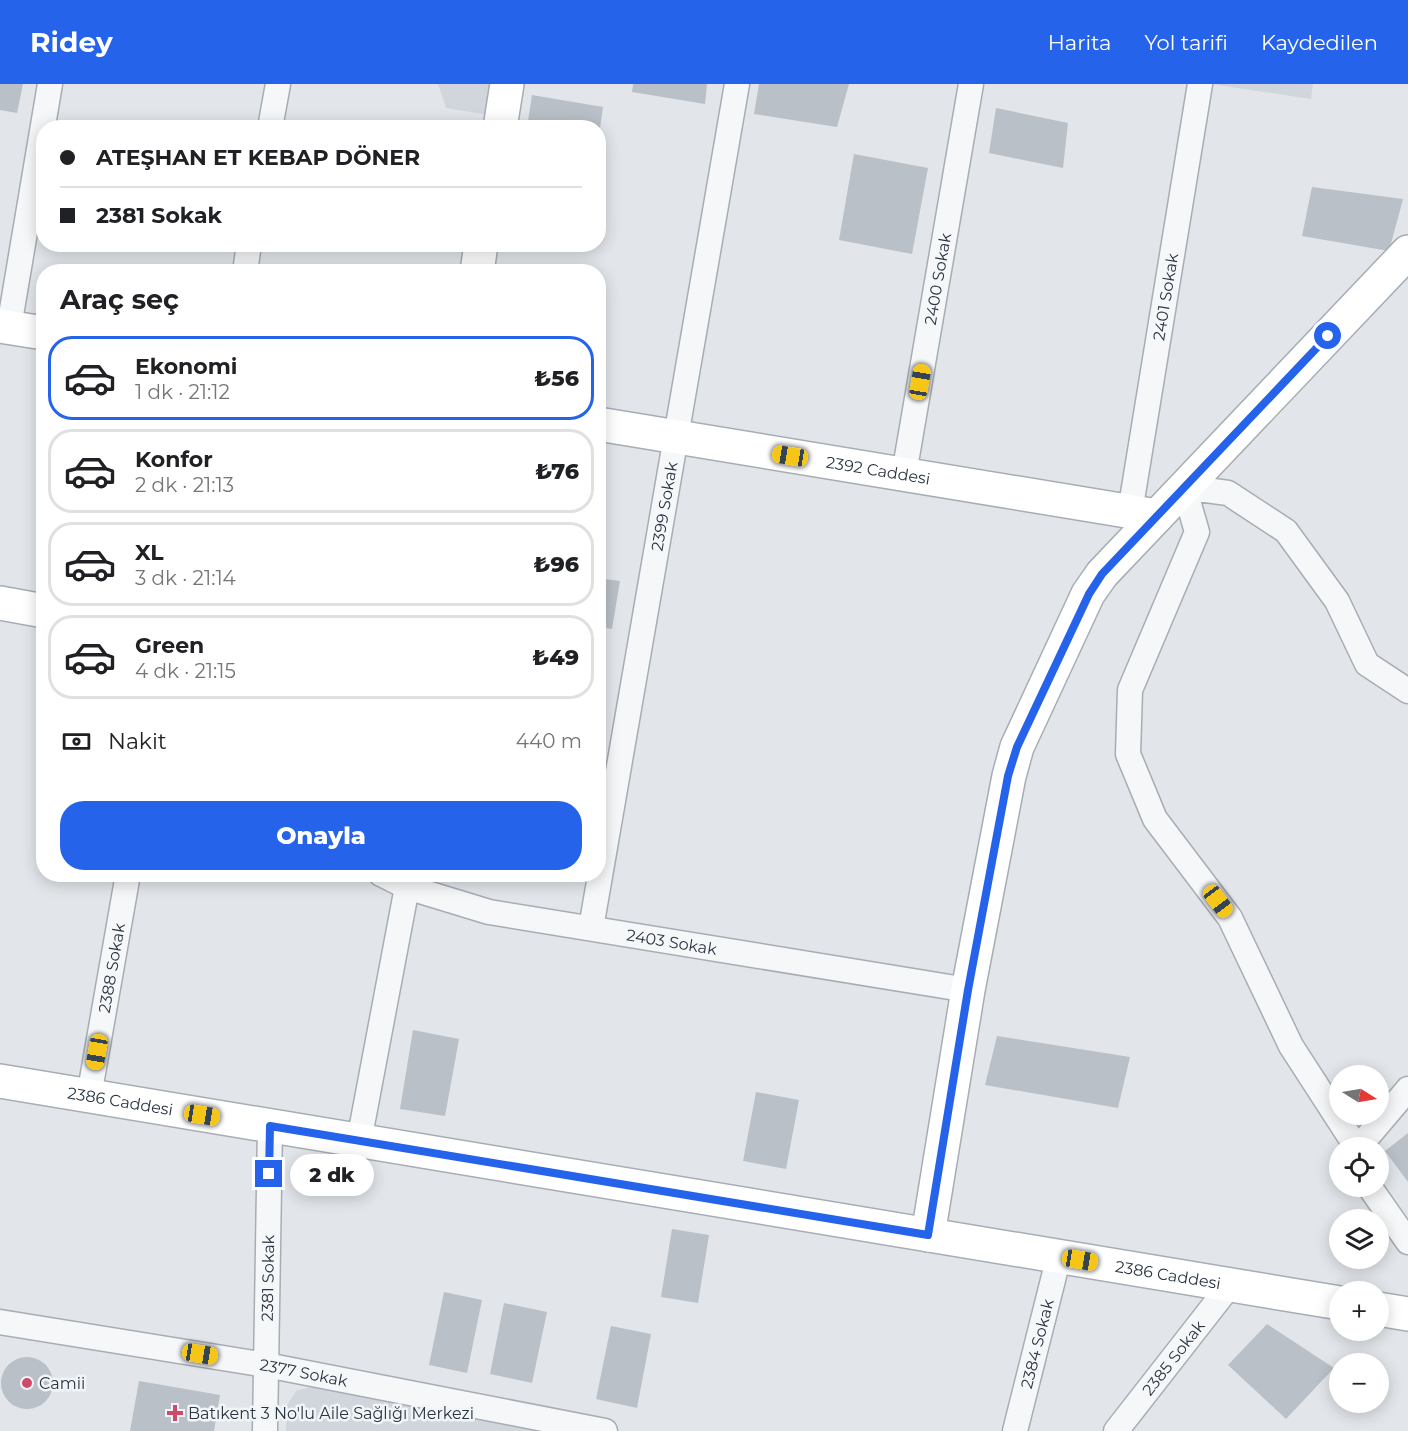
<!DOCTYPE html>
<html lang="tr">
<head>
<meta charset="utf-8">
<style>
  body { margin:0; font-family:Montserrat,sans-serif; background:#f2f2f2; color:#202124; height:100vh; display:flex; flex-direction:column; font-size:22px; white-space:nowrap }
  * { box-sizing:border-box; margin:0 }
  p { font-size:20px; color:#757577 }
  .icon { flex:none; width:33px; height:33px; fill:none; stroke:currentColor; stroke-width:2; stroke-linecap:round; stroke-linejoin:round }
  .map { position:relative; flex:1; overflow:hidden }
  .drawer { position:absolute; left:36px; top:180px; width:570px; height:618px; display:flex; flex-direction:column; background:#fff; border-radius:24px; box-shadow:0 3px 15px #0003 }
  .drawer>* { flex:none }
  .banner { position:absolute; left:36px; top:36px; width:570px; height:132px; border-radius:24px; box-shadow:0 3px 15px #0003; display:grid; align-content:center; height:132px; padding:0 24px; background:#fff }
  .needle { width:39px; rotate:101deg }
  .tools { position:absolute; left:1329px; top:981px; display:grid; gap:12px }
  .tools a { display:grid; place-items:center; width:60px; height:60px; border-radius:50%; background:#fff; box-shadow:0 3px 15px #0003; font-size:30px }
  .end { position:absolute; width:27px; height:27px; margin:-14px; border:8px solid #2563eb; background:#fff; box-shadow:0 0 0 3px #fff }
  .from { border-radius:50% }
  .bubble { position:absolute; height:42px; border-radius:21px; background:#fff; box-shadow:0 3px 15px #0003; font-size:20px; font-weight:800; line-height:42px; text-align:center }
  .car { position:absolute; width:18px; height:36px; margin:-18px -9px; border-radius:8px; box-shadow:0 0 4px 2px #0007; background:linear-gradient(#f5c518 24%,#345 0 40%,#f5c518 0 76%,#345 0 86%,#f5c518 0) }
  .banner b { display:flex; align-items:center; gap:21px; height:57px; font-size:22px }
  .banner b+b { border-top:2px solid #e0e0e0 }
  .banner i { width:15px; height:15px; background:#202124 }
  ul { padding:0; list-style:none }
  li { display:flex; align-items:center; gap:18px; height:84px; margin:0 12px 9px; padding:0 12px; border:3px solid #e0e0e0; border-radius:24px }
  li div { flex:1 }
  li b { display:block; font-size:22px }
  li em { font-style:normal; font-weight:800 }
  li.active { border-color:#2563eb }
  li>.icon { width:54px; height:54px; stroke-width:1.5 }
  h2 { padding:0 24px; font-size:27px; line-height:72px }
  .pay { display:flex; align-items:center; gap:15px; height:66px; padding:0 24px; font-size:22px }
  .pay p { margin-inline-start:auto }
  .cta { display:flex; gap:12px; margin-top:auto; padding:12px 24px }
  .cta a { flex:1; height:69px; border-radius:24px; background:#2563eb; color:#fff; font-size:24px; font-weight:800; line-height:69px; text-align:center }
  header { display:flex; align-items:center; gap:36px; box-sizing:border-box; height:84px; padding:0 30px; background:#2563eb; color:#fff }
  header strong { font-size:28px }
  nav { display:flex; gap:33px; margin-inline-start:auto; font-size:21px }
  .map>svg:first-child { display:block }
  .built { fill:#d0d6dc }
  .building { fill:#bac0c7 }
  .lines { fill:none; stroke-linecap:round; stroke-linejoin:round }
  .street-casing { stroke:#a7adb4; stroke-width:27 }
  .secondary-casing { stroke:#a7adb4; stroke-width:36 }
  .street { stroke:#f5f7f9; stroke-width:24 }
  .secondary { stroke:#fff; stroke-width:33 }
  .route { stroke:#2563eb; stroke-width:8 }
  .poi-dot { fill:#cd4a69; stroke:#f2f5f8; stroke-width:2 }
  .labels { text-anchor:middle; stroke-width:5; stroke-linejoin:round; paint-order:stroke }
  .street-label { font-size:16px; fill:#2a3542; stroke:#f2f5f8 }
  .poi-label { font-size:16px; fill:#2a3542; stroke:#f2f5f8; text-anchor:start }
</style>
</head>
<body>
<header>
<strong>Ridey</strong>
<nav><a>Harita</a><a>Yol tarifi</a><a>Kaydedilen</a></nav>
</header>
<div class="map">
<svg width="1408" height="1347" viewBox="0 0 1408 1347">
  <rect width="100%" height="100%" fill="#e2e6ea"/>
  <g class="built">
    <path d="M438,0H494L489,31L446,24Z"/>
    <path d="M1211,0H1313L1311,15Z"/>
    <path d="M310,1303L539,1347H286L287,1321L296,1307Z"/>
  </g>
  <g class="building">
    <path d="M0,0H23L17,29L0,26Z"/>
    <path d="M633,0H707L705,20L632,8Z"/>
    <path d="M759,0H849L837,43L754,30Z"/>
    <path d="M532,11L603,23L600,44H527Z"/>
    <path d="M996,24L1068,39L1063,84L989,69Z"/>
    <path d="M854,70L928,84L912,170L839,156Z"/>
    <path d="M1312,103L1403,115L1389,167L1302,152Z"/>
    <path d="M598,494L620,497L612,545L598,543Z"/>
    <path d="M413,946L459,955L445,1032L400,1025Z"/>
    <path d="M997,952L1130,973L1118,1024L985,1001Z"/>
    <path d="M756,1008L799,1016L786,1085L743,1077Z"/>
    <path d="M1408,1049V1098L1385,1067Z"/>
    <path d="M672,1145L709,1151L698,1219L661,1213Z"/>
    <path d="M444,1208L482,1216L467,1289L429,1281Z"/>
    <path d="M504,1219L547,1228L532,1299L490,1290Z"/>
    <path d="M1267,1240L1334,1284L1286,1335L1228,1281Z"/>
    <path d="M611,1242L651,1250L637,1324L596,1315Z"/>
    <circle cx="27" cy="1299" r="26"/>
    <path d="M139,1297L220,1311L214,1347H130Z"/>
  </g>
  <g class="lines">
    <defs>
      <g id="street">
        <path d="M270,44L278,0"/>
        <path d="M245,188L249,160"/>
        <path d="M9,243L50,0"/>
        <path id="s1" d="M904,390L971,0"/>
        <path id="s2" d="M1130,428L1200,0"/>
        <path id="s3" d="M381,790L407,803L489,828L968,906"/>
        <path id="s4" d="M591,844L737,0"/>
        <path id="s5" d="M89,1012L128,790"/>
        <path d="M359,1057L407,803"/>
        <path d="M1357,1064L1291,962L1230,834L1155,735L1128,670L1130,606L1197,448L1184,403L1228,409L1286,447L1337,517L1367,580L1408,607"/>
        <path d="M1358,1064L1408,1005"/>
        <path d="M1369,1102L1408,1158"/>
        <path id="s6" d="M0,1238L266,1281L605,1347"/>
        <path id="s7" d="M265,1347L270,1042"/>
        <path id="s8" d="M1015,1347L1059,1172"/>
        <path id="s9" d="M1116,1347L1230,1201"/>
      </g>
      <g id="secondary">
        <path d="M500,44L507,0"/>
        <path d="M477,188L481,160"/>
        <path d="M0,242L44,249"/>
        <path id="s10" d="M598,340L1157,432"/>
        <path d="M0,519L44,527"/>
        <path id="s11" d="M0,997L1340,1219"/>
        <path d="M928,1151L968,906L1009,692L1017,663L1088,510L1102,490L1408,168"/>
        <path d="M1378,1225L1408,1230"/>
      </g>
    </defs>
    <use href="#street" class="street-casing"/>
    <use href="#secondary" class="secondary-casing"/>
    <use href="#street" class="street"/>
    <use href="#secondary" class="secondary"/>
  </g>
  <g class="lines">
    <path class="route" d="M269,1090L270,1042L928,1151L968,906L1008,692L1017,663L1089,510L1102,490L1328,252"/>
  </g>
  <g class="poi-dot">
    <circle cx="27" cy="1299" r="6"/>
    <path d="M172 1320h6v6h6v6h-6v6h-6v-6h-6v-6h6z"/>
  </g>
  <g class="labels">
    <g class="street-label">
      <text dy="6" stroke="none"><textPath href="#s1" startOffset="198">2400 Sokak</textPath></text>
      <text dy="6" stroke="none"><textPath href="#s2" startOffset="218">2401 Sokak</textPath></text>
      <text dy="6" stroke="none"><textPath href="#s10" startOffset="284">2392 Caddesi</textPath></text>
      <text dy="6" stroke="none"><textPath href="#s4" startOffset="428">2399 Sokak</textPath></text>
      <text dy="6" stroke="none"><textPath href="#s3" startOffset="300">2403 Sokak</textPath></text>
      <text dy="6" stroke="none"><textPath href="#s5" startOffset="130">2388 Sokak</textPath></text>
      <text dy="6" stroke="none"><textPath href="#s11" startOffset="122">2386 Caddesi</textPath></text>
      <text dy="6" stroke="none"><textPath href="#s11" startOffset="1184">2386 Caddesi</textPath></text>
      <text dy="6" stroke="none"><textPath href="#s7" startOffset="153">2381 Sokak</textPath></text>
      <text dy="6" stroke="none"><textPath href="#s8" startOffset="90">2384 Sokak</textPath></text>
      <text dy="6" stroke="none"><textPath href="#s9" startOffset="93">2385 Sokak</textPath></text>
      <text dy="6" stroke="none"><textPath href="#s6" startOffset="308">2377 Sokak</textPath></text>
    </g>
    <g class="poi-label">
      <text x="39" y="1305">Camii</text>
      <text x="188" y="1335">Batıkent 3 No'lu Aile Sağlığı Merkezi</text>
    </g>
  </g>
</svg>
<div class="tools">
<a><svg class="needle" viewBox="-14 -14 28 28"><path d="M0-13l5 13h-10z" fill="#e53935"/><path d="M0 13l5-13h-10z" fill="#757577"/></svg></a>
<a><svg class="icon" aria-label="locate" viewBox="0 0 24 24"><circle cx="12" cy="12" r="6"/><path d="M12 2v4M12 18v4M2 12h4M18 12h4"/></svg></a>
<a><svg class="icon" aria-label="layers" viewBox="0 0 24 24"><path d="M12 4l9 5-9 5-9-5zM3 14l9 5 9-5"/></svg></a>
<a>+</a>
<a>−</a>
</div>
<i class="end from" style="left:1328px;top:252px"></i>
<i class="end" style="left:269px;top:1090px"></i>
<div class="bubble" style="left:290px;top:1070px;width:84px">2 dk</div>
<i class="car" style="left:920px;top:298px;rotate:10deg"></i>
<i class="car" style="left:790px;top:372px;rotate:279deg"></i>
<i class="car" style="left:1218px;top:817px;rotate:143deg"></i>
<i class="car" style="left:97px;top:968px;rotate:190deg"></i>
<i class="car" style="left:202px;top:1031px;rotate:99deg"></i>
<i class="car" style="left:1080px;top:1176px;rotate:99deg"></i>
<i class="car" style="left:200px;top:1270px;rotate:99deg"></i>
<div class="banner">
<b><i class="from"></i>ATEŞHAN ET KEBAP DÖNER</b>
<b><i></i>2381 Sokak</b>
</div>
<section class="drawer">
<h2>Araç seç</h2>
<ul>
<li class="active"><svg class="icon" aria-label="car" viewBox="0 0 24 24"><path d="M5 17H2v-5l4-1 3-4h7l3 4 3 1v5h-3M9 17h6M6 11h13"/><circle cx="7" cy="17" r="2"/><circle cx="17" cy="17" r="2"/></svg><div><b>Ekonomi</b><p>1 dk · 21:12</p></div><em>₺56</em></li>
<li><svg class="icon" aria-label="car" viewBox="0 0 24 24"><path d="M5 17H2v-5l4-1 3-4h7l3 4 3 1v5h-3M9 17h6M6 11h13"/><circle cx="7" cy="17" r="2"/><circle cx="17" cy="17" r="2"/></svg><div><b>Konfor</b><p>2 dk · 21:13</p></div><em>₺76</em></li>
<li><svg class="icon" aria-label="car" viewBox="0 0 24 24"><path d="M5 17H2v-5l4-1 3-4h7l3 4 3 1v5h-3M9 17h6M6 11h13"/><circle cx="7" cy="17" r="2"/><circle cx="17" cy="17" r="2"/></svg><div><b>XL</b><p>3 dk · 21:14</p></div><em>₺96</em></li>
<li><svg class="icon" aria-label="car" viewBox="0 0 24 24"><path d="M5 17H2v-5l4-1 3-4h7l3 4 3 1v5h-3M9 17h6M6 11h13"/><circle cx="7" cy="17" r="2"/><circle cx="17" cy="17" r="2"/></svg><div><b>Green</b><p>4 dk · 21:15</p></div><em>₺49</em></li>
</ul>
<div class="pay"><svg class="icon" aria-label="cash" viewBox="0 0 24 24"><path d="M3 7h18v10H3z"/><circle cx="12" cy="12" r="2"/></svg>Nakit<p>440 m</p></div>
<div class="cta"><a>Onayla</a></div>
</section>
</div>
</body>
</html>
